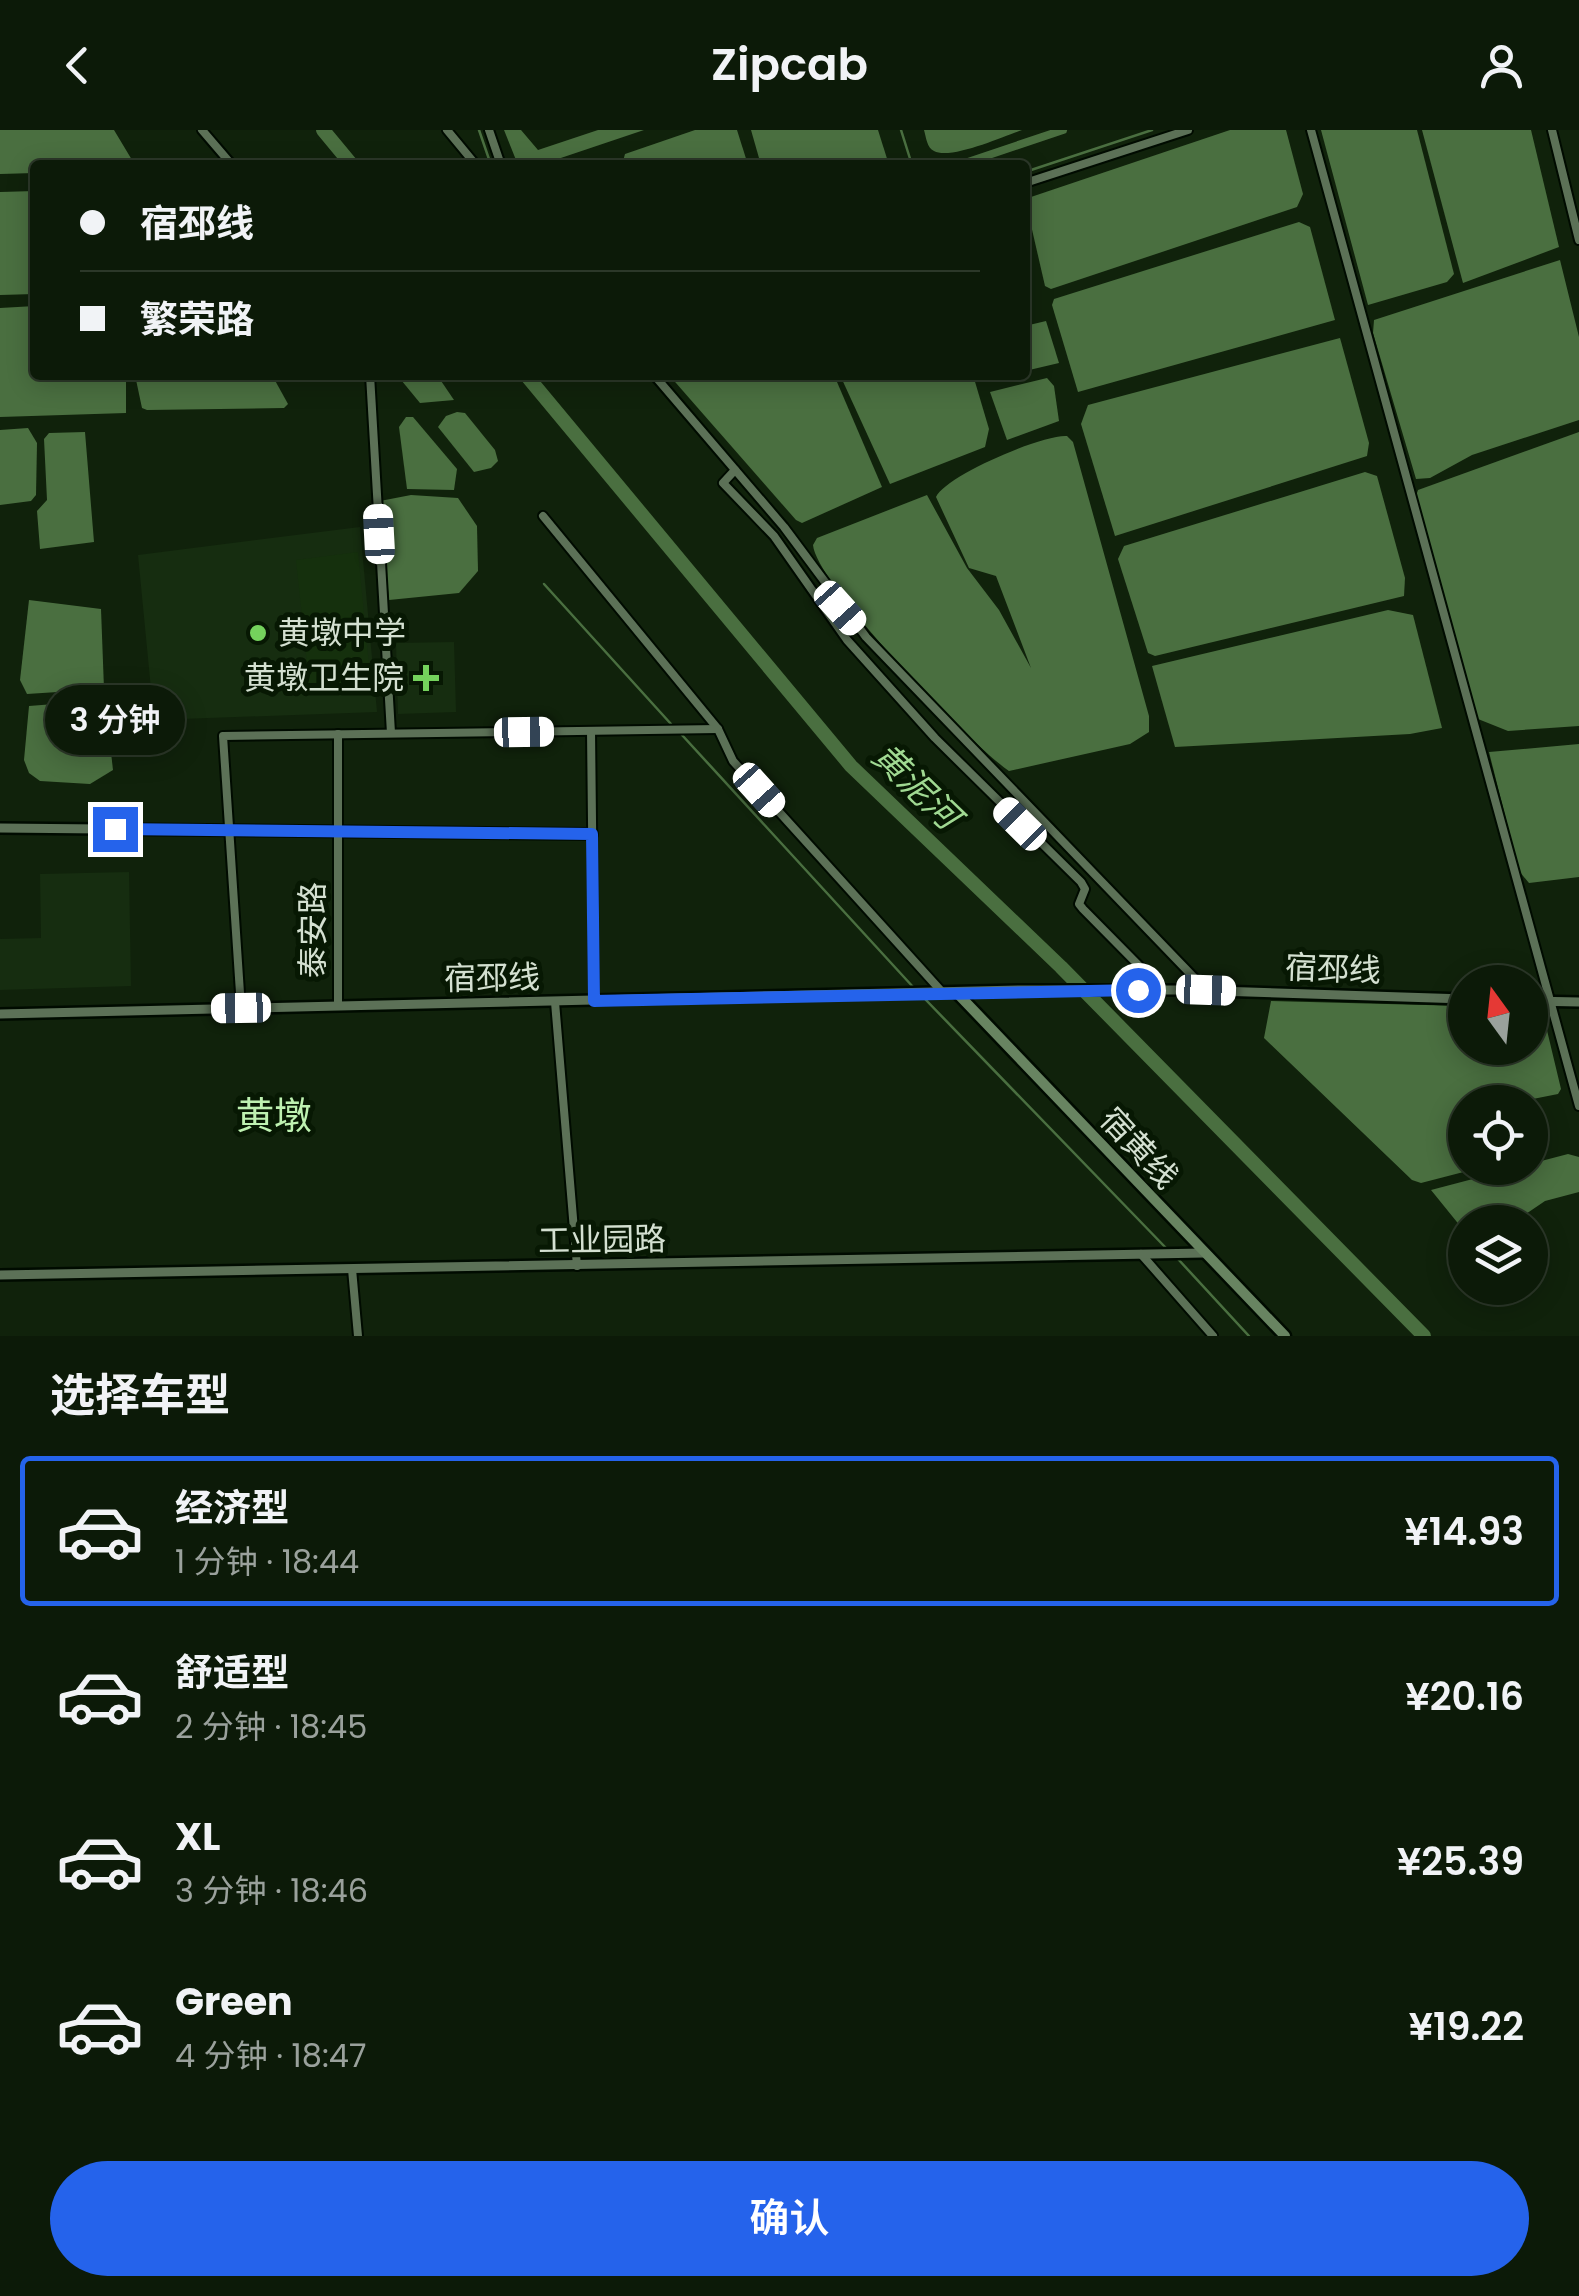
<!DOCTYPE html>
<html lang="zh">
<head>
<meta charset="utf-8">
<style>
  body { margin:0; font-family:Poppins,"Noto Sans SC",sans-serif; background:#1a2716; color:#f1f3f6; height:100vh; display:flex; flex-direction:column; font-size:38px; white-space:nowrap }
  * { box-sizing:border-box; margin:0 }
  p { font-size:32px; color:#9aa19c }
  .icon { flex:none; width:55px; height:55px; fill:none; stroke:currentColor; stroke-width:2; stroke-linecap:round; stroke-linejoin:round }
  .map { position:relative; height:1206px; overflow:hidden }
  .details { display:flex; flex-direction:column; background:#0c1a08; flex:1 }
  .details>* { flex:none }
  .guide { position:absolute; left:30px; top:30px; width:1000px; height:220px; border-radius:10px; box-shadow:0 5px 25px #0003,0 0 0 2px #2c3829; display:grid; align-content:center; height:220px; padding:0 50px; background:#0c1a08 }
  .needle { width:65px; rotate:345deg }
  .buttons { position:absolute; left:1448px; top:835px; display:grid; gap:20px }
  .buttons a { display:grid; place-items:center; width:100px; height:100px; border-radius:50%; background:#0c1a08; box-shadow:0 5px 25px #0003,0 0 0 2px #2c3829; font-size:50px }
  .end { position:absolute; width:45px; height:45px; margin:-22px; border:12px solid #2563eb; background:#fff; box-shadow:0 0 0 5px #fff }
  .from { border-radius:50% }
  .bubble { position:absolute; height:70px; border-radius:35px; background:#0c1a08; box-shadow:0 5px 25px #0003,0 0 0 2px #2c3829; font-size:32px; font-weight:600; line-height:70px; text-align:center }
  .car { position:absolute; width:30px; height:60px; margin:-30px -15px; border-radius:12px; box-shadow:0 0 8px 2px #0007; background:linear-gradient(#fff 24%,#345 0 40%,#fff 0 76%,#345 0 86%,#fff 0) }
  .guide b { display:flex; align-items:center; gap:35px; height:95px; font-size:38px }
  .guide b+b { border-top:2px solid #2c3829 }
  .guide i { width:25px; height:25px; background:#f1f3f6 }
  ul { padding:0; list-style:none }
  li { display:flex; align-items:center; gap:30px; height:150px; margin:0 20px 15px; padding:0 30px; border:5px solid transparent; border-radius:10px }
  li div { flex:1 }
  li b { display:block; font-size:38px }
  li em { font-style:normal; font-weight:600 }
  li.active { border-color:#2563eb }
  li>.icon { width:90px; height:90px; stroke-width:1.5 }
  h2 { padding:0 50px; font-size:45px; line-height:120px }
  .cta { display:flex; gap:20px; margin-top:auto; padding:20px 50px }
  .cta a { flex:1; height:115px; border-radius:60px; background:#2563eb; color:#fff; font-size:40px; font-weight:600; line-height:115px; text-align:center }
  header { display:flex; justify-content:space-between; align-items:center; height:130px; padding:0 50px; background:#0c1a08; font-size:45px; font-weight:600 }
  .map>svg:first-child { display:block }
  .built { fill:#162d10 }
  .green { fill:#15300d }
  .water { fill:#4a6f40 }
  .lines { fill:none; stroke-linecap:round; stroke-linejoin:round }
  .stream { stroke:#4a6f40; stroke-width:2.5 }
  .canal { stroke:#4a6f40; stroke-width:8 }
  .river { stroke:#4a6f40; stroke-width:14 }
  .minor-casing { stroke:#000b00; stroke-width:12 }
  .tertiary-casing { stroke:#000b00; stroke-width:14 }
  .secondary-casing { stroke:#000b00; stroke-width:15 }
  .minor { stroke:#5c7157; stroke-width:8 }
  .tertiary { stroke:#5c7157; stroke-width:9 }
  .secondary { stroke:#688461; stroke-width:10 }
  .route { stroke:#2563eb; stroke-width:12 }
  .poi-dot { fill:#74d25c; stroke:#071803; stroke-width:4 }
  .labels { text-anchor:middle; stroke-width:10; stroke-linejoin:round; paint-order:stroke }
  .poi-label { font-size:32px; fill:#d4e0d1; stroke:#071803; text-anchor:start }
  .street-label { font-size:32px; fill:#d4e0d1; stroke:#071803 }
  .water-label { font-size:35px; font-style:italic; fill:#a0d992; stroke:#071803 }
  .quarter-label { font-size:38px; fill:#bef1b1; stroke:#071803 }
</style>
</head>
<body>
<header><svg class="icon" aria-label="back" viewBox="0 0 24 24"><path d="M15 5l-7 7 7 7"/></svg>Zipcab<svg class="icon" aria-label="person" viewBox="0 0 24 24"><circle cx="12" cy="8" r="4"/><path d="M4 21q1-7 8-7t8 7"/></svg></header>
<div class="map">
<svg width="1579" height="1206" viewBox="0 0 1579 1206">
  <rect width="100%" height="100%" fill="#10220b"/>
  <g class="built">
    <path d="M360,397L377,582L154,590L138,425Z"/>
    <path d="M454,512L456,582L398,584L396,513Z"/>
    <path d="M129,742L131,856L0,860V809L41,808L40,744Z"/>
  </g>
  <path class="green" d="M358,422L371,556L310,562L296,430Z"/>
  <g class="water">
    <path d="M0,0H114L135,35H35V43L0,44Z"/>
    <path d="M504,0H521L538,20L598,0H644L540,35H518Z"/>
    <path d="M695,0H737L748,35H622L625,24Z"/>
    <path d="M751,0H878L889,35H761Z"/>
    <path d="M924,0H1022C1004,6 951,30 934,21C927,18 926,7 924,0Z"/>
    <path d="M1230,0H1286L1303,64L1297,77L1051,159L1045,156L1025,69Z"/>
    <path d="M1321,0H1417L1454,144L1447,152L1368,175Z"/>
    <path d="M1422,0H1531L1559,117L1463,153Z"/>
    <path d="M35,61V164L0,165V62Z"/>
    <path d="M1299,92L1310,97L1335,190L1078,262L1052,175L1054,169Z"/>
    <path d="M1560,130L1579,207V290L1472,325L1430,348L1416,349L1373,203L1374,190Z"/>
    <path d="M35,176V245H126V283L0,287V178Z"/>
    <path d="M1046,191L1059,233L1025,241V196Z"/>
    <path d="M1340,208L1369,313L1367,326L1115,406L1081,294L1088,275Z"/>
    <path d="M135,245H272L288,274L284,278L147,280L142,278Z"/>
    <path d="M397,245H437L454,270L420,273Z"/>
    <path d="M669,245H834L882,357L802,393L796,390Z"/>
    <path d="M840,245H973L989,299L985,317L890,354Z"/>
    <path d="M1047,248L1054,256L1059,291L1007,310L990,262Z"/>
    <path d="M457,282L465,283L495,320L498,331L491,338L474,342L438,297L446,286Z"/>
    <path d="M406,287H413L457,339L454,360L407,359L399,297Z"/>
    <path d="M28,298L37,313L36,365L31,371L0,375V300Z"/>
    <path d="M85,302L94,412L40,419L37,381L47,370L44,309L49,303Z"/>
    <path d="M1579,302V596L1508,601L1478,589L1416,366L1418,360Z"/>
    <path d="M1067,306L1073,312L1149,586V602L1130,614L1009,641C972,616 816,454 813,415L817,408L927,365L967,438L999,480L1031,538L996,446L969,438L936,367C945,346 1043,304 1067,306Z"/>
    <path d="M1365,342L1377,346L1405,448L1404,466L1155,526L1148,523L1118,429L1124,416Z"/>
    <path d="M411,365L458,368L477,396L478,441L459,463L389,470L380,371Z"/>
    <path d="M29,470L101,479L104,559L27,564L20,550Z"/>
    <path d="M1388,480L1413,485L1442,598L1410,604L1175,617L1152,536Z"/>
    <path d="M105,570L113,640L90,654L40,651L29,643L24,630L29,576Z"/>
    <path d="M1579,614V747L1529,753L1519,741L1489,622Z"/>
    <path d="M1271,871L1465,876V918H1530L1533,878L1545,892L1561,959L1558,964L1517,972H1465V1038H1479L1421,1053L1412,1050L1264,908Z"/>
    <path d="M1568,1024L1579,1027V1062L1545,1071L1514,1092H1465V1102L1431,1060Z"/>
  </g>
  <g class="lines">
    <g class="stream">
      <path d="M479,0L491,35"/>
      <path d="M901,0L912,35"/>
      <path d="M1025,42L1152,0"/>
      <path d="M544,454L671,594"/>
      <path d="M682,605L914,858"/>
      <path d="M925,869L1166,1118"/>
      <path d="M1178,1129L1249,1206"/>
    </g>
    <path class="canal" d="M959,35L1063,0"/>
    <g class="river">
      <path d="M323,0L352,35"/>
      <path d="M526,245L851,636L1061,837L1424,1206"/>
    </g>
    <defs>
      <g id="minor">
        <path d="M202,0L232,35"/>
        <path d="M447,0L476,35"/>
        <path d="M489,0L501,35"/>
        <path d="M1311,0L1579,976"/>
        <path d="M1552,0L1579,110"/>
        <path d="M1025,53L1188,0"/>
        <path d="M370,245L391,603"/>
        <path d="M654,245L784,397L866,507L1206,860"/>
        <path d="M735,340L723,353L774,406L847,510L935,608L1081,752L1085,759L1079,774L1083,779L1163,860"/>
        <path d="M543,386L718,599L733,631L943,863"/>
        <path d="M591,601L594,871"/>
        <path d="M555,872L577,1136"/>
        <path d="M338,876V604"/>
        <path d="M241,878L223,606L718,599"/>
        <path d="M1141,1124L1213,1206"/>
        <path d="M352,1139L358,1206"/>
      </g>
      <g id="tertiary">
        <path d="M0,698L592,704"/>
        <path d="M1530,871L1579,872"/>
        <path d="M0,884L1019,860H1186L1465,869"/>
        <path d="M0,1145L1204,1123"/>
      </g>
      <path id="secondary" d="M957,863L1285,1206"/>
    </defs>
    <use href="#minor" class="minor-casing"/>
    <use href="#tertiary" class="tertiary-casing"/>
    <use href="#secondary" class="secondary-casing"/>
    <use href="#minor" class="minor"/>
    <use href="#tertiary" class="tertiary"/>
    <use href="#secondary" class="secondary"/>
  </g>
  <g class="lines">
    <path class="route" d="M115,699L592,704L594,871L1138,860"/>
  </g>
  <g class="poi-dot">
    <circle cx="258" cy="503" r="10"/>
    <path d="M421 533h10v10h10v10h-10v10h-10v-10h-10v-10h10z"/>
  </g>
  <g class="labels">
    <g class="poi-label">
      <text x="278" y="514">黄墩中学</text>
      <text x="404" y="559" text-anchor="end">黄墩卫生院</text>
    </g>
    <g class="street-label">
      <text transform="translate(313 800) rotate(-90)" y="11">泰安路</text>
      <text transform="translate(1333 839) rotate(2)" y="11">宿邳线</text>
      <text transform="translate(492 848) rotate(-1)" y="11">宿邳线</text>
      <text transform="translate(1139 1018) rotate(47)" y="11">宿黄线</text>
      <text transform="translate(602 1110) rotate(-1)" y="11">工业园路</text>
    </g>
    <g class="water-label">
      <text transform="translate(916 656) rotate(44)" y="12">黄泥河</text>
    </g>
    <g class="quarter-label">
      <text x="274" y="999">黄墩</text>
    </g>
  </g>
</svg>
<div class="buttons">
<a><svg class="needle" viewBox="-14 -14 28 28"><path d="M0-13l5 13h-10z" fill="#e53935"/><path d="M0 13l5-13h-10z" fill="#9aa19c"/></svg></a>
<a><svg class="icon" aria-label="locate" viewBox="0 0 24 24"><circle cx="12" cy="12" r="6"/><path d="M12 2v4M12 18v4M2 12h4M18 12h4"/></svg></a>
<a><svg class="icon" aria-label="layers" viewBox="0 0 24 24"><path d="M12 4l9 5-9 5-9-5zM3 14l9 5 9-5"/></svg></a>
</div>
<i class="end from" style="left:1138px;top:860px"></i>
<i class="end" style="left:115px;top:699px"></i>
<div class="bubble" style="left:45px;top:555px;width:140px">3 分钟</div>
<i class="car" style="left:379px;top:404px;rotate:357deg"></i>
<i class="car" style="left:840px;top:478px;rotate:138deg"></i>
<i class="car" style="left:524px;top:602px;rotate:89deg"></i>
<i class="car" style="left:759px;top:660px;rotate:138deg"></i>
<i class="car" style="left:1020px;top:694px;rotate:315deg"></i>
<i class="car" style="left:1206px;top:860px;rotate:92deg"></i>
<i class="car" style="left:241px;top:878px;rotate:269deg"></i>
<div class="guide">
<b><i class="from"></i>宿邳线</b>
<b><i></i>繁荣路</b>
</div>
</div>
<section class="details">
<h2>选择车型</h2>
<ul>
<li class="active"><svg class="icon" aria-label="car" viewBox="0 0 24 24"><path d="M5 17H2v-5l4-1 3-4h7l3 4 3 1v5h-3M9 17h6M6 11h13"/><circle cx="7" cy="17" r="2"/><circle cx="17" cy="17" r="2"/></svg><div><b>经济型</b><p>1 分钟 · 18:44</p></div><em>¥14.93</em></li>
<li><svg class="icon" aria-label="car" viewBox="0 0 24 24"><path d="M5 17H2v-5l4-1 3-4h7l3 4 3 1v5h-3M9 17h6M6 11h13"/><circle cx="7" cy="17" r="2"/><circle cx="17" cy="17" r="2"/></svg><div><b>舒适型</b><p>2 分钟 · 18:45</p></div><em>¥20.16</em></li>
<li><svg class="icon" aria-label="car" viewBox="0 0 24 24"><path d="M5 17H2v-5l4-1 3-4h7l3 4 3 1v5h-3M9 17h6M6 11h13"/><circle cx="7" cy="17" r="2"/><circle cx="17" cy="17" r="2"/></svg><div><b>XL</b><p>3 分钟 · 18:46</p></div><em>¥25.39</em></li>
<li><svg class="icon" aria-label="car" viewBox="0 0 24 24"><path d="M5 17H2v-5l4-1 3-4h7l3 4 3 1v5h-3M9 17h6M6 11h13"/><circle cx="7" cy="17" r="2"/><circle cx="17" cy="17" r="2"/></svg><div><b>Green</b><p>4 分钟 · 18:47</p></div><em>¥19.22</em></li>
</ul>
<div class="cta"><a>确认</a></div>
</section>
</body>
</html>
